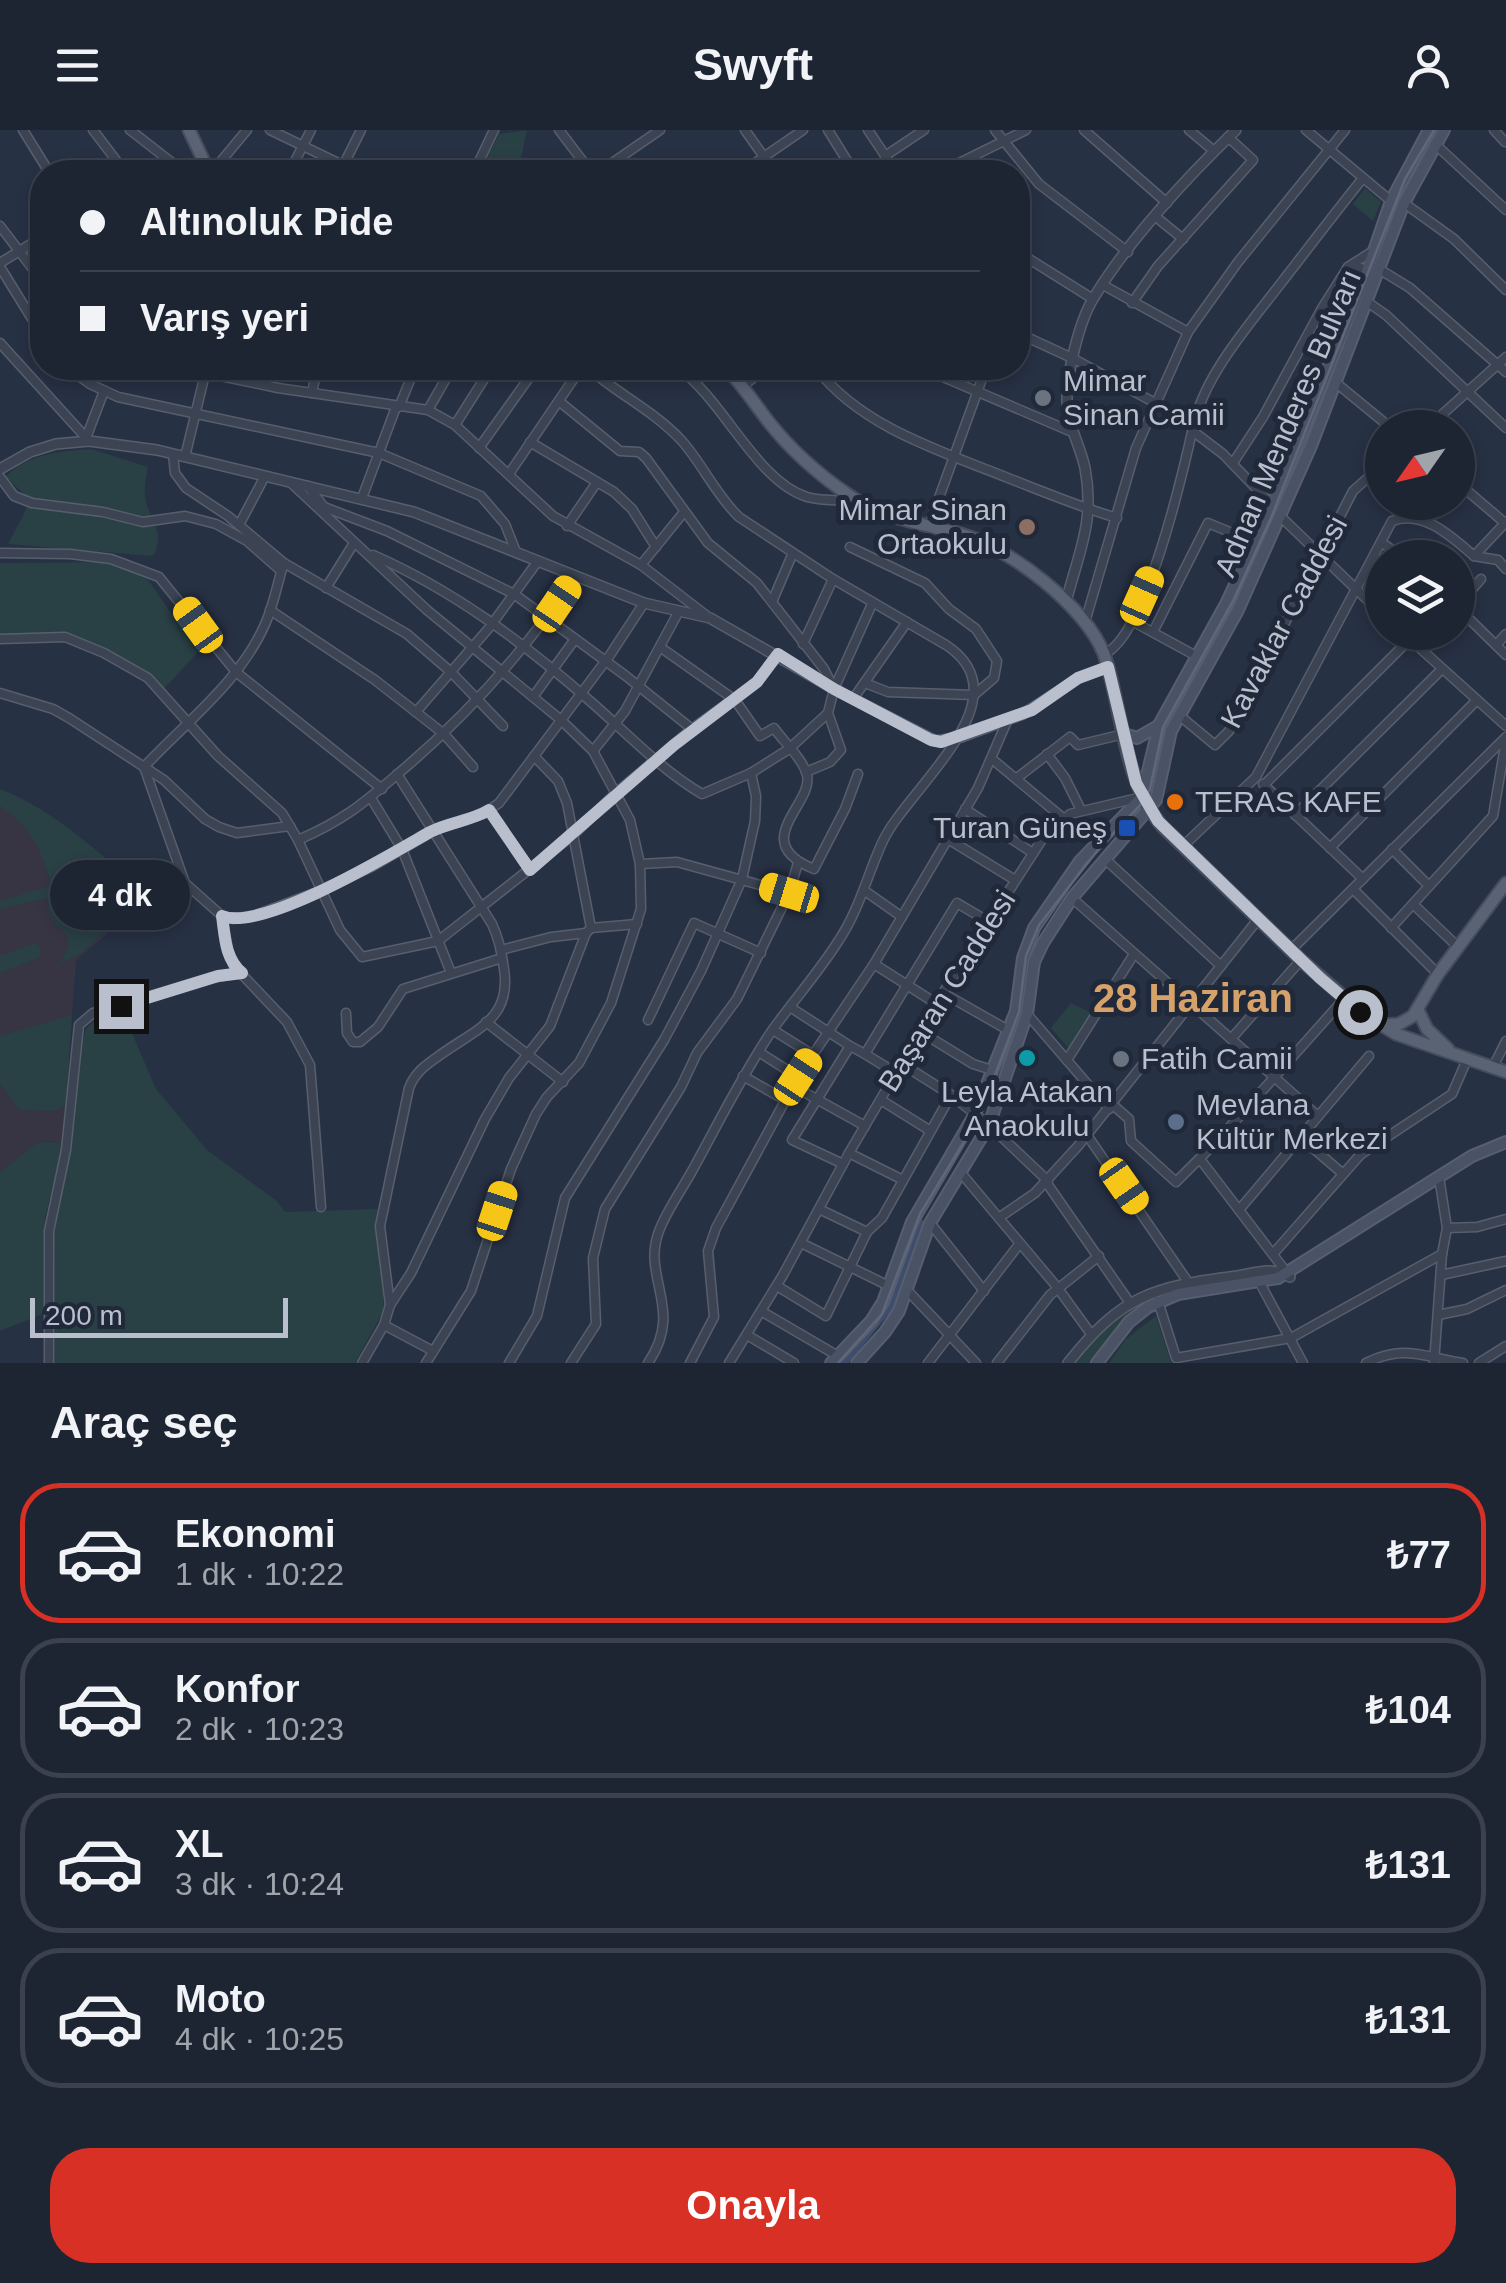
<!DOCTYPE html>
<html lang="tr">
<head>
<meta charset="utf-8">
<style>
  body { margin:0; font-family:Helvetica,sans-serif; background:#252d3b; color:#f1f3f6; height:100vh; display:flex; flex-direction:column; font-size:38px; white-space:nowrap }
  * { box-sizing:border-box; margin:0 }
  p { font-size:32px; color:#a0a5ac }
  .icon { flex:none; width:55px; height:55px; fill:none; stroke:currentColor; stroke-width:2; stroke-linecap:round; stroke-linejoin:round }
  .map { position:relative; height:1233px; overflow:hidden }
  .sheet { display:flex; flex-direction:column; background:#1d2533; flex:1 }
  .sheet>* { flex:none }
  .top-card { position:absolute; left:30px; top:30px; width:1000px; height:220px; border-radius:40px; box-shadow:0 5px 15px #0003,0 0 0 2px #3b424e; display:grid; align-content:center; height:220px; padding:0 50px; background:#1d2533 }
  .needle { width:65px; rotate:236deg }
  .fabs { position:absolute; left:1365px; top:280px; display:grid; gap:20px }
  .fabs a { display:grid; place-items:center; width:110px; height:110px; border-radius:50%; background:#1d2533; box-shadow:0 5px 15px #0003,0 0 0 2px #3b424e; font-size:50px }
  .scale { position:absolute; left:30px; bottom:25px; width:258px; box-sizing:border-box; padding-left:10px; border:5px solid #b9bfcd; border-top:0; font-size:28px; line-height:35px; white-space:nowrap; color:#b9bfcd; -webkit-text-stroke:8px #202939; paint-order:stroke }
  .end { position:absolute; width:45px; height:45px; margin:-22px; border:12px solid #b9bfcd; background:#111; box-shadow:0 0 0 5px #111 }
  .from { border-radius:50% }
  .bubble { position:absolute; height:70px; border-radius:35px; background:#1d2533; box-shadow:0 5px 15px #0003,0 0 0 2px #3b424e; font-size:32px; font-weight:600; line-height:70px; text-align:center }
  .car { position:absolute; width:30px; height:60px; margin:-30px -15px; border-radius:12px; box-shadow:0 0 8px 2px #0007; background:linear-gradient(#f5c518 24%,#345 0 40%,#f5c518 0 76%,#345 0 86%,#f5c518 0) }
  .top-card b { display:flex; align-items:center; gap:35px; height:95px; font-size:38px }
  .top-card b+b { border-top:2px solid #3b424e }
  .top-card i { width:25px; height:25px; background:#f1f3f6 }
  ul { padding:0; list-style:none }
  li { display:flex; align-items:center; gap:30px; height:140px; margin:0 20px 15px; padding:0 30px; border:5px solid #3b424e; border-radius:40px }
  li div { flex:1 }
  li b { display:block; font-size:38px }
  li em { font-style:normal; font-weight:600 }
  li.selected { border-color:#d93025 }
  li>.icon { width:90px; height:90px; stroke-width:1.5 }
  h2 { padding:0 50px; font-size:45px; line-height:120px }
  .primary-button { display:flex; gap:20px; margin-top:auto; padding:20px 50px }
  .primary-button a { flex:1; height:115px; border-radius:40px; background:#d93025; color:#fff; font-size:40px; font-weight:600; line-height:115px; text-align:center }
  header { display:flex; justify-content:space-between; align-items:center; height:130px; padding:0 50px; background:#1d2533; font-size:45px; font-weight:600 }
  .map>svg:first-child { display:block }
  .medical { fill:#373444 }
  .green { fill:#294045 }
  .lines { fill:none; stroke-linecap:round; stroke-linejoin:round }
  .canal { stroke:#3e4d6d; stroke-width:9 }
  .minor-casing { stroke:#575f6e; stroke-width:11 }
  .tertiary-casing { stroke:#575f6e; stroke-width:12 }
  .secondary-casing { stroke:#575f6e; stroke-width:14 }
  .primary-casing { stroke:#454d5d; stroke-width:15 }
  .minor { stroke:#3c4453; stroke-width:8 }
  .tertiary { stroke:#3c4453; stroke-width:9 }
  .secondary { stroke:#4a5266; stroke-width:10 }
  .primary { stroke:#5a6373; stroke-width:11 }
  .tram { stroke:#5e687a; stroke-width:2.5 }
  .route { stroke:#b9bfcd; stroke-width:12 }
  .worship-dot { fill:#6b7280; stroke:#202939; stroke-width:4 }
  .education-dot { fill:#8d6e63; stroke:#202939; stroke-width:4 }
  .food-dot { fill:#e8710a; stroke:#202939; stroke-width:4 }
  .transit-dot { fill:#1a4fb4; stroke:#202939; stroke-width:4 }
  .culture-dot { fill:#0f9aa8; stroke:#202939; stroke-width:4 }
  .service-dot { fill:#5c6f8a; stroke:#202939; stroke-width:4 }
  .labels { text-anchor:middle; stroke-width:10; stroke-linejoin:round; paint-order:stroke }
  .poi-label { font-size:30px; fill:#b9bfcd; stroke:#202939; text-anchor:start }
  .street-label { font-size:30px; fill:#b9bfcd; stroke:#202939 }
  .district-label { font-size:40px; font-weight:bold; fill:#d7a26a; stroke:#202939 }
</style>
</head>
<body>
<header><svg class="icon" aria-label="menu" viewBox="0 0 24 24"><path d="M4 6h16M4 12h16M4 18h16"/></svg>Swyft<svg class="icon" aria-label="person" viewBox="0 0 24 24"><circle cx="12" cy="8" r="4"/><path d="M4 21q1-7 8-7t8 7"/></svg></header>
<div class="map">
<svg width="1506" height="1233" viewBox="0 0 1506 1233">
  <rect width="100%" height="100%" fill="#273144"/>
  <path class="medical" d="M0,665L37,678L146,771L76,830L63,1013L38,1012L0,1042Z"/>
  <g class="green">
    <path d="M527,0L518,42H480L499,4Z"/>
    <path d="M1365,58L1381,72L1373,91L1353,74Z"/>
    <path d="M91,319L148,337C146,348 143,361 146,371C151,392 166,404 153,426L8,414L26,380L27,367L6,347C26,324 62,321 91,319Z"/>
    <path d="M111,432L148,450L198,522L162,561L123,528L58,507L31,504L0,507V433Z"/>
    <path d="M0,659C55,680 101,725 146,763L81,823L60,834C81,797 58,806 50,785C48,779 48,773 47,768L0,779V771L52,755C39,717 34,700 0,676Z"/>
    <path d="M35,813L40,817V827L0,843V826Z"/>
    <path d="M1071,873L1091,883L1069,919L1051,898Z"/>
    <path d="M122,880L156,959L207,1020L277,1071L285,1082L377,1079L384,1180L355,1233H55L54,1100L74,990L82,912L86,899L92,893Z"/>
    <path d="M72,885L66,974L55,981L19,980L0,954V906Z"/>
    <path d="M38,1012L63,1013L45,1088V1183L0,1201V1042Z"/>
    <path d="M1132,1178L1133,1182L1111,1205L1091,1233H1073L1092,1209Z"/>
    <path d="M1156,1186L1171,1233H1109L1126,1209Z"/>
  </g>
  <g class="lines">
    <path class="canal" d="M843,1233L891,1174L919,1093"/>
    <defs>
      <g id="minor">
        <path d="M23,0L49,42"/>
        <path d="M93,0L125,42"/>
        <path d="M130,0L184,42"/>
        <path d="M270,0L357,42"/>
        <path d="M559,0L591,42"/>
        <path d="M745,0L764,27"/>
        <path d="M828,0L854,42"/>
        <path d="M868,0L896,42"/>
        <path d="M995,0L1039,54L1128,122"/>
        <path d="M1084,0L1167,73"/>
        <path d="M1189,0L1214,21"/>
        <path d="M1306,0L1391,71"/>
        <path d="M1494,0L1505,12"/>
        <path d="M1435,14L1506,80"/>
        <path d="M885,26L924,0"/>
        <path d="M212,42L247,0"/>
        <path d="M303,42L293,35L311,0"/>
        <path d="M340,42L361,0"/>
        <path d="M474,42L494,0"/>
        <path d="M599,42L660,0"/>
        <path d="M742,42L803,0"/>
        <path d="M941,42L1026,0"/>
        <path d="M1404,73L1454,109L1506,160"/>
        <path d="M1156,87L1183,109"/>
        <path d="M0,96L42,151"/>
        <path d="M1018,122L1093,169"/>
        <path d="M0,133L42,107"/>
        <path d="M0,137L42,205"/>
        <path d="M1379,139L1410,158L1506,242"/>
        <path d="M1364,146L1361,138L1348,137L1373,121"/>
        <path d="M1103,155L1188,202"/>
        <path d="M1366,171L1386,185L1506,298"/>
        <path d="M1132,173L1158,136L1253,30L1228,7"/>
        <path d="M1018,203L1074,229L1194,294"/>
        <path d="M0,213L89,311"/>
        <path d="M68,238L90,254L118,267L379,323L481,366L505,394L516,422"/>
        <path d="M182,238L278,258L428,280L455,295L553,386L641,435L707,486"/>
        <path d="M588,238C618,264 654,281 682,311C703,335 716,365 739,387L833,449L803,514"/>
        <path d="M678,238C723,269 756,351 807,367C821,371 840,370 855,371"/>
        <path d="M816,238C861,297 941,321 1008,348C1044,362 1080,377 1117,388"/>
        <path d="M922,238L1072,302"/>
        <path d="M1335,252L1391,298"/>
        <path d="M743,256L766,238"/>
        <path d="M312,263L317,238"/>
        <path d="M560,272L620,321L639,322L646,328L708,413L757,453L824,539L834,559"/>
        <path d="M399,277L415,238"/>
        <path d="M428,280L452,238"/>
        <path d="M455,295L491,238"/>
        <path d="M1427,298L1506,227"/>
        <path d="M1194,302L1223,324L1272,375"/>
        <path d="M86,308L104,261"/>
        <path d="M530,312L614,362L632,379L656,417"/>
        <path d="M479,318L536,238"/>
        <path d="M173,324L175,343L186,358L228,386L284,433L407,504L451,542L503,596"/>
        <path d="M185,327L205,244"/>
        <path d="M1233,333L1263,287L1321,180L1348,137"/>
        <path d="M509,344L581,238"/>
        <path d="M0,347L14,366L32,373L103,382L143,392L185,386L216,394L247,411L281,441"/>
        <path d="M290,352L427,480L561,590L593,621L630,690L640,734L641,779L611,873L579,933L547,967L536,984L511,1039L471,1161L426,1233"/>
        <path d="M1458,353L1505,393"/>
        <path d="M308,356L324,377L387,401L514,464L626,546L692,599"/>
        <path d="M362,368L396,277"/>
        <path d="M1280,386L1382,484"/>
        <path d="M239,395L265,346"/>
        <path d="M567,396L597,352"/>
        <path d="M928,398L986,238"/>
        <path d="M1381,412L1403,428"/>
        <path d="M850,417L925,453L949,479L976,499L997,531L994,548L974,565L888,562L865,553"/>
        <path d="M0,423L70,424L111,429L159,447L236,542L382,659"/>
        <path d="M373,425C453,460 524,513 590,571C627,603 660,639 702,664L751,643L789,619L828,583L834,559L872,474"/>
        <path d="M1474,426L1498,430L1506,439"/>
        <path d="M641,435L684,382"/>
        <path d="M326,458L354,413"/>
        <path d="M772,472L792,425"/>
        <path d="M1458,476L1481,449"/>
        <path d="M1458,478L1506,525"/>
        <path d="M270,480L375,550L444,604L473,637"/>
        <path d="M1130,490L1198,527"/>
        <path d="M1085,492L1136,318L1188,202L1238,132L1345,0"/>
        <path d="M1153,502L1208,393L1254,412"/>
        <path d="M1402,502L1506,596"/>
        <path d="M0,509L65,507L104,523L148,548L218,626L282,683L298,710L340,800L362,827L438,811L573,705L616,663L692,599L757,552L778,524"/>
        <path d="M1496,515L1506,504"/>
        <path d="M660,517L735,570L760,606L774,598C783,611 803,629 807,645C814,674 747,712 814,739L845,679L858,644"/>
        <path d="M1104,524C1146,507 1184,338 1194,293C1206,244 1248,196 1278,157C1306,121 1334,84 1363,48"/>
        <path d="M0,563L53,579L69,588L164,650L205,689L219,697L237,703L290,696"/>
        <path d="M533,567L575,509"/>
        <path d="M853,569L907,492"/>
        <path d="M416,582L489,498L538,431"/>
        <path d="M1180,586L1215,615L1229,601L1353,361L1382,335"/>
        <path d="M593,621L625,581L679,481"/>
        <path d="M1047,624L1065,648L1081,680"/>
        <path d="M992,629L1063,688"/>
        <path d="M144,637L185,753L222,786L233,789L256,785L320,761L373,736L435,700L483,684L499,673L610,525L644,473"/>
        <path d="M144,637C187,591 241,551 266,492C273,476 277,456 282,439"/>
        <path d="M806,642L830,632L841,620L828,583"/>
        <path d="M1017,648L1070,607L1078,615L1124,604"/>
        <path d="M1263,654L1363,749"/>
        <path d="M1264,655L1410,509"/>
        <path d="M371,668L402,719L451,843"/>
        <path d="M965,679L1033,723"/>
        <path d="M489,680L530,739"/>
        <path d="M1295,685L1442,539"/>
        <path d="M948,709L1015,750"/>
        <path d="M298,710C347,689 367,670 406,637C471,581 527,518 575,447"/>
        <path d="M1183,716L1256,647L1392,391C1423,379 1452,407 1474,426L1506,392"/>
        <path d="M1330,718L1477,570"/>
        <path d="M1392,719L1429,756"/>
        <path d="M1105,729L1221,836"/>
        <path d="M640,734L677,732L789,763"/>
        <path d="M1353,759L1438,844"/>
        <path d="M865,761L902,787"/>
        <path d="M1072,768L1318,986"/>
        <path d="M1413,774L1457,816"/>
        <path d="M222,786L228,820L234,836L287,892L310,935L321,1077"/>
        <path d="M591,798L637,794"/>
        <path d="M1391,798L1493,686L1506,610"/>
        <path d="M501,820L551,807L586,803"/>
        <path d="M1291,820L1506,607"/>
        <path d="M874,834L937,874"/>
        <path d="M943,863L1008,900"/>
        <path d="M790,877L850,916"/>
        <path d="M346,883L347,903L353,912H360L378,897L403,859L502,828"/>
        <path d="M1027,884L1109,979"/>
        <path d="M648,890L694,793L761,823"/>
        <path d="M486,892L563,952"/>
        <path d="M773,900L813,925"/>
        <path d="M921,902L973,934L992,940"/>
        <path d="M1231,909L1301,830"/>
        <path d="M759,922L798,947"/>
        <path d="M865,924L896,943"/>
        <path d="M1067,930L1134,824"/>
        <path d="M902,934L951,965"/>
        <path d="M1493,937L1506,911"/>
        <path d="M743,946L785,970"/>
        <path d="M793,956L865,996"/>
        <path d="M881,970L929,1000"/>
        <path d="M1113,975L1129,989L1131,1011L1176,1052L1220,1008L1344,869"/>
        <path d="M1087,1005L1188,1152"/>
        <path d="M1300,1007L1342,1043"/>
        <path d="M849,1023L901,1049"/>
        <path d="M1200,1029L1287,1143"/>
        <path d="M843,1034L792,1010L850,916L865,924L957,773L989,792"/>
        <path d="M961,1043L1057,1157L1091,1204"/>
        <path d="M1046,1052L1130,1173"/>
        <path d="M819,1079L867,1102"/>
        <path d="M1239,1080L1369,926"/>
        <path d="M1000,1087L1035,1063L1078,1016L1259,788"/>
        <path d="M930,1093L984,1161"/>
        <path d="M1447,1098L1477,1097L1506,1089"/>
        <path d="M801,1113L889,1156"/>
        <path d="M1273,1124L1360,1025L1452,964L1468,927"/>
        <path d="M1441,1145L1506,1131"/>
        <path d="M1260,1153L1303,1233"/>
        <path d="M777,1156L826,1186L867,1102L882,1088L951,965L989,995L1048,1051"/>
        <path d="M907,1160L976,1233"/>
        <path d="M1158,1171L1176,1228L1291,1208L1442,1124"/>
        <path d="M390,1175L380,1096L409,958C415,942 427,934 440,925C476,899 512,889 504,839C502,823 499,809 492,794L397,644"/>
        <path d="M761,1181L838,1226"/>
        <path d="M1438,1185L1467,1179L1506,1160"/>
        <path d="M384,1195L433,1221"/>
        <path d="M747,1205L794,1233"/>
        <path d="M49,1233V1101L66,1020L79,895L93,883L210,848L242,843"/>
        <path d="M362,1233L384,1195L390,1175L411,1143L485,989L509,948L550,896L586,803L591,798L567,673L558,651L534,626"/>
        <path d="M509,1233L537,1186L565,1068L664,910L701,841L742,749L755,691L756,666L751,643"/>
        <path d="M571,1233L596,1194L593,1128L605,1079L681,957L697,923L737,869L789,763L798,733"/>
        <path d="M648,1233C685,1179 641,1148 659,1101C667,1080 681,1061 692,1041C718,994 741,947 771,902C793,871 819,842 839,810C859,780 867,746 882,713C905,660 1028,569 946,515L833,449"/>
        <path d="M690,1233L714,1187L708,1121L716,1098L798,947L874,834L978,658L1008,589"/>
        <path d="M729,1233L783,1145L849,1023L943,863L1043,708L1070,684L1142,667"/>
        <path d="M928,1233L1020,1113"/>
        <path d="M997,1233L1050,1165L1099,1126"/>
        <path d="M1366,1233C1404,1214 1424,1227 1463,1233"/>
        <path d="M1434,1233L1442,1124L1447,1098L1439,1047"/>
        <path d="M1479,1233L1506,1216"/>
      </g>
      <g id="tertiary">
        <path d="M0,339L30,322L56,314L89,311L157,320L414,382L644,473L710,488L834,559L936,611L961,607L1023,584L1079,548L1108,537"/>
        <path d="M1066,472C1079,421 1095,392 1085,338C1080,315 1068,296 1067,272C1066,246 1079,192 1093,169C1127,112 1187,47 1236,0"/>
        <path d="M1068,1233C1122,1165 1152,1157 1237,1146C1254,1143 1275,1136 1290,1147"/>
      </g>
      <g id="secondary">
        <path d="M1124,604L1137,608L1158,596"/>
        <path d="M831,1233L871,1191L883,1172L912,1092L975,984L1016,881L1023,828L1034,798L1080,731L1142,667L1159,595L1226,474L1272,375L1365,147L1391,71L1429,0"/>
        <path d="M857,1233L885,1202L899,1181L930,1093L989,995L1027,884L1034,832L1043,813L1072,768L1156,670L1171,601L1238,480L1311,316L1404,73L1444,0"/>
        <path d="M1097,1233L1129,1192L1148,1177L1178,1164L1278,1148L1472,1026L1506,1012"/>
      </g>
      <g id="primary">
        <path d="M189,0L209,42"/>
        <path d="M726,238C742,254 754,273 768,291C790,319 818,344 847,364C882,389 921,393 961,404C1010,418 1085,476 1104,524C1123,580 1122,649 1162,696L1301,830L1361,882L1396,904L1506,942"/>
        <path d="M1418,880L1427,899L1448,919"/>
        <path d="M1382,895L1399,894L1413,886L1438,844L1506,753"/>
      </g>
    </defs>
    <use href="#minor" class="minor-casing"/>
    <use href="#tertiary" class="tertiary-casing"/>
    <use href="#secondary" class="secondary-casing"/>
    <use href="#primary" class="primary-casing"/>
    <use href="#minor" class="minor"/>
    <use href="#tertiary" class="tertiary"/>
    <use href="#secondary" class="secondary"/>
    <use href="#primary" class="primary"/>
    <path class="tram" d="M838,1233L882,1184L920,1084L979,987L1019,882L1026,826L1039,795L1101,716L1144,671L1150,659L1163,597L1234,469L1271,388L1405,49L1434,0"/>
  </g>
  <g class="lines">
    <path class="route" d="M121,876L218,846L242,843C225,829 225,807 222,786C263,802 391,724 430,702C449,692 471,691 489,680L530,740L674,615L757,552L778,524L834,559L931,610L941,612L1032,580L1078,548L1108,537L1136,653L1158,691L1320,848L1360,882"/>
  </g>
  <g class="worship-dot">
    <circle cx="1043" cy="268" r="10"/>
    <circle cx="1121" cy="929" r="10"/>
  </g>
  <circle class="education-dot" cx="1027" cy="397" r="10"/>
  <circle class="food-dot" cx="1175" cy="672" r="10"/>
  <rect class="transit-dot" x="1117" y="688" width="20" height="20" rx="5"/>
  <circle class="culture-dot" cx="1027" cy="928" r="10"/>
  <circle class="service-dot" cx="1176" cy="992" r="10"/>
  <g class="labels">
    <g class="poi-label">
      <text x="1063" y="261">Mimar<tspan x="1063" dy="34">Sinan Camii</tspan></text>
      <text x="1007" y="390" text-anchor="end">Mimar Sinan<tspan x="1007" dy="34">Ortaokulu</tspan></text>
      <text x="1195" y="682">TERAS KAFE</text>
      <text x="1107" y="708" text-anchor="end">Turan Güneş</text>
      <text x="1141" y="939">Fatih Camii</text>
      <text x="1027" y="972" text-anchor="middle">Leyla Atakan<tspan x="1027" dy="34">Anaokulu</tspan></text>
      <text x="1196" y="985">Mevlana<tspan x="1196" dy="34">Kültür Merkezi</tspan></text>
    </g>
    <g class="street-label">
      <text transform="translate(1288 293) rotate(-67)" y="10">Adnan Menderes Bulvarı</text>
      <text transform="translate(1284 492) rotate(-62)" y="10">Kavaklar Caddesi</text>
      <text transform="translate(947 861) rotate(-58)" y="10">Başaran Caddesi</text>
    </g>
    <g class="district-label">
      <text x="1193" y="882">28 Haziran</text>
    </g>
  </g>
</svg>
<div class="fabs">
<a><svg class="needle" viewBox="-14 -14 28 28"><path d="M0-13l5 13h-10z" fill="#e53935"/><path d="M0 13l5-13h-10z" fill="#a0a5ac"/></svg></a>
<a><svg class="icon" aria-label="layers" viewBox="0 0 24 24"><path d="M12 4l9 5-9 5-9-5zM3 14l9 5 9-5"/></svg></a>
</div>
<div class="scale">200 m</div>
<i class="end from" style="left:1360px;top:882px"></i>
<i class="end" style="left:121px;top:876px"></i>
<div class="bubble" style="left:50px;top:730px;width:140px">4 dk</div>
<i class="car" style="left:1142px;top:466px;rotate:24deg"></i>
<i class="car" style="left:557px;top:474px;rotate:34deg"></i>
<i class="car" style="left:198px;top:495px;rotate:324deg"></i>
<i class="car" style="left:789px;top:763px;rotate:287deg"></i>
<i class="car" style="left:798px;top:947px;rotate:33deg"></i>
<i class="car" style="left:1124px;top:1056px;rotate:145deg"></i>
<i class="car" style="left:497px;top:1081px;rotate:18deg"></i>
<div class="top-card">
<b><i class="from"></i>Altınoluk Pide</b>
<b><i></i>Varış yeri</b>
</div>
</div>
<section class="sheet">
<h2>Araç seç</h2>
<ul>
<li class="selected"><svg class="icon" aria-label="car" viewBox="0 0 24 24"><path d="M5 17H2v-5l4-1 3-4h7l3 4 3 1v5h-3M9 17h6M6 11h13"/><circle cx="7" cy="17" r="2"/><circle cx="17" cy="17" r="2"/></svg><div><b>Ekonomi</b><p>1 dk · 10:22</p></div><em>₺77</em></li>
<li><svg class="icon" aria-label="car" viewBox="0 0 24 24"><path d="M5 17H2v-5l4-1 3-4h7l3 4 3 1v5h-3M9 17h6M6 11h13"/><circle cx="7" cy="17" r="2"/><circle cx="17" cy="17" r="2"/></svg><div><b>Konfor</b><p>2 dk · 10:23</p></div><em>₺104</em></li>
<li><svg class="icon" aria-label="car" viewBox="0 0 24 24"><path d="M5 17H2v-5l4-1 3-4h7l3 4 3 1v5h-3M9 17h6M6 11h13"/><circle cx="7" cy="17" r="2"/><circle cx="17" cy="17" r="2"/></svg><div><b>XL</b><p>3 dk · 10:24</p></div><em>₺131</em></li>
<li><svg class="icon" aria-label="car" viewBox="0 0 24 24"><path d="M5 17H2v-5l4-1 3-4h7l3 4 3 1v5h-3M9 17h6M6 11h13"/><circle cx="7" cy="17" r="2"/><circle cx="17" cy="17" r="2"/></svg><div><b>Moto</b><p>4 dk · 10:25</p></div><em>₺131</em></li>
</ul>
<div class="primary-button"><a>Onayla</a></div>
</section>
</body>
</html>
